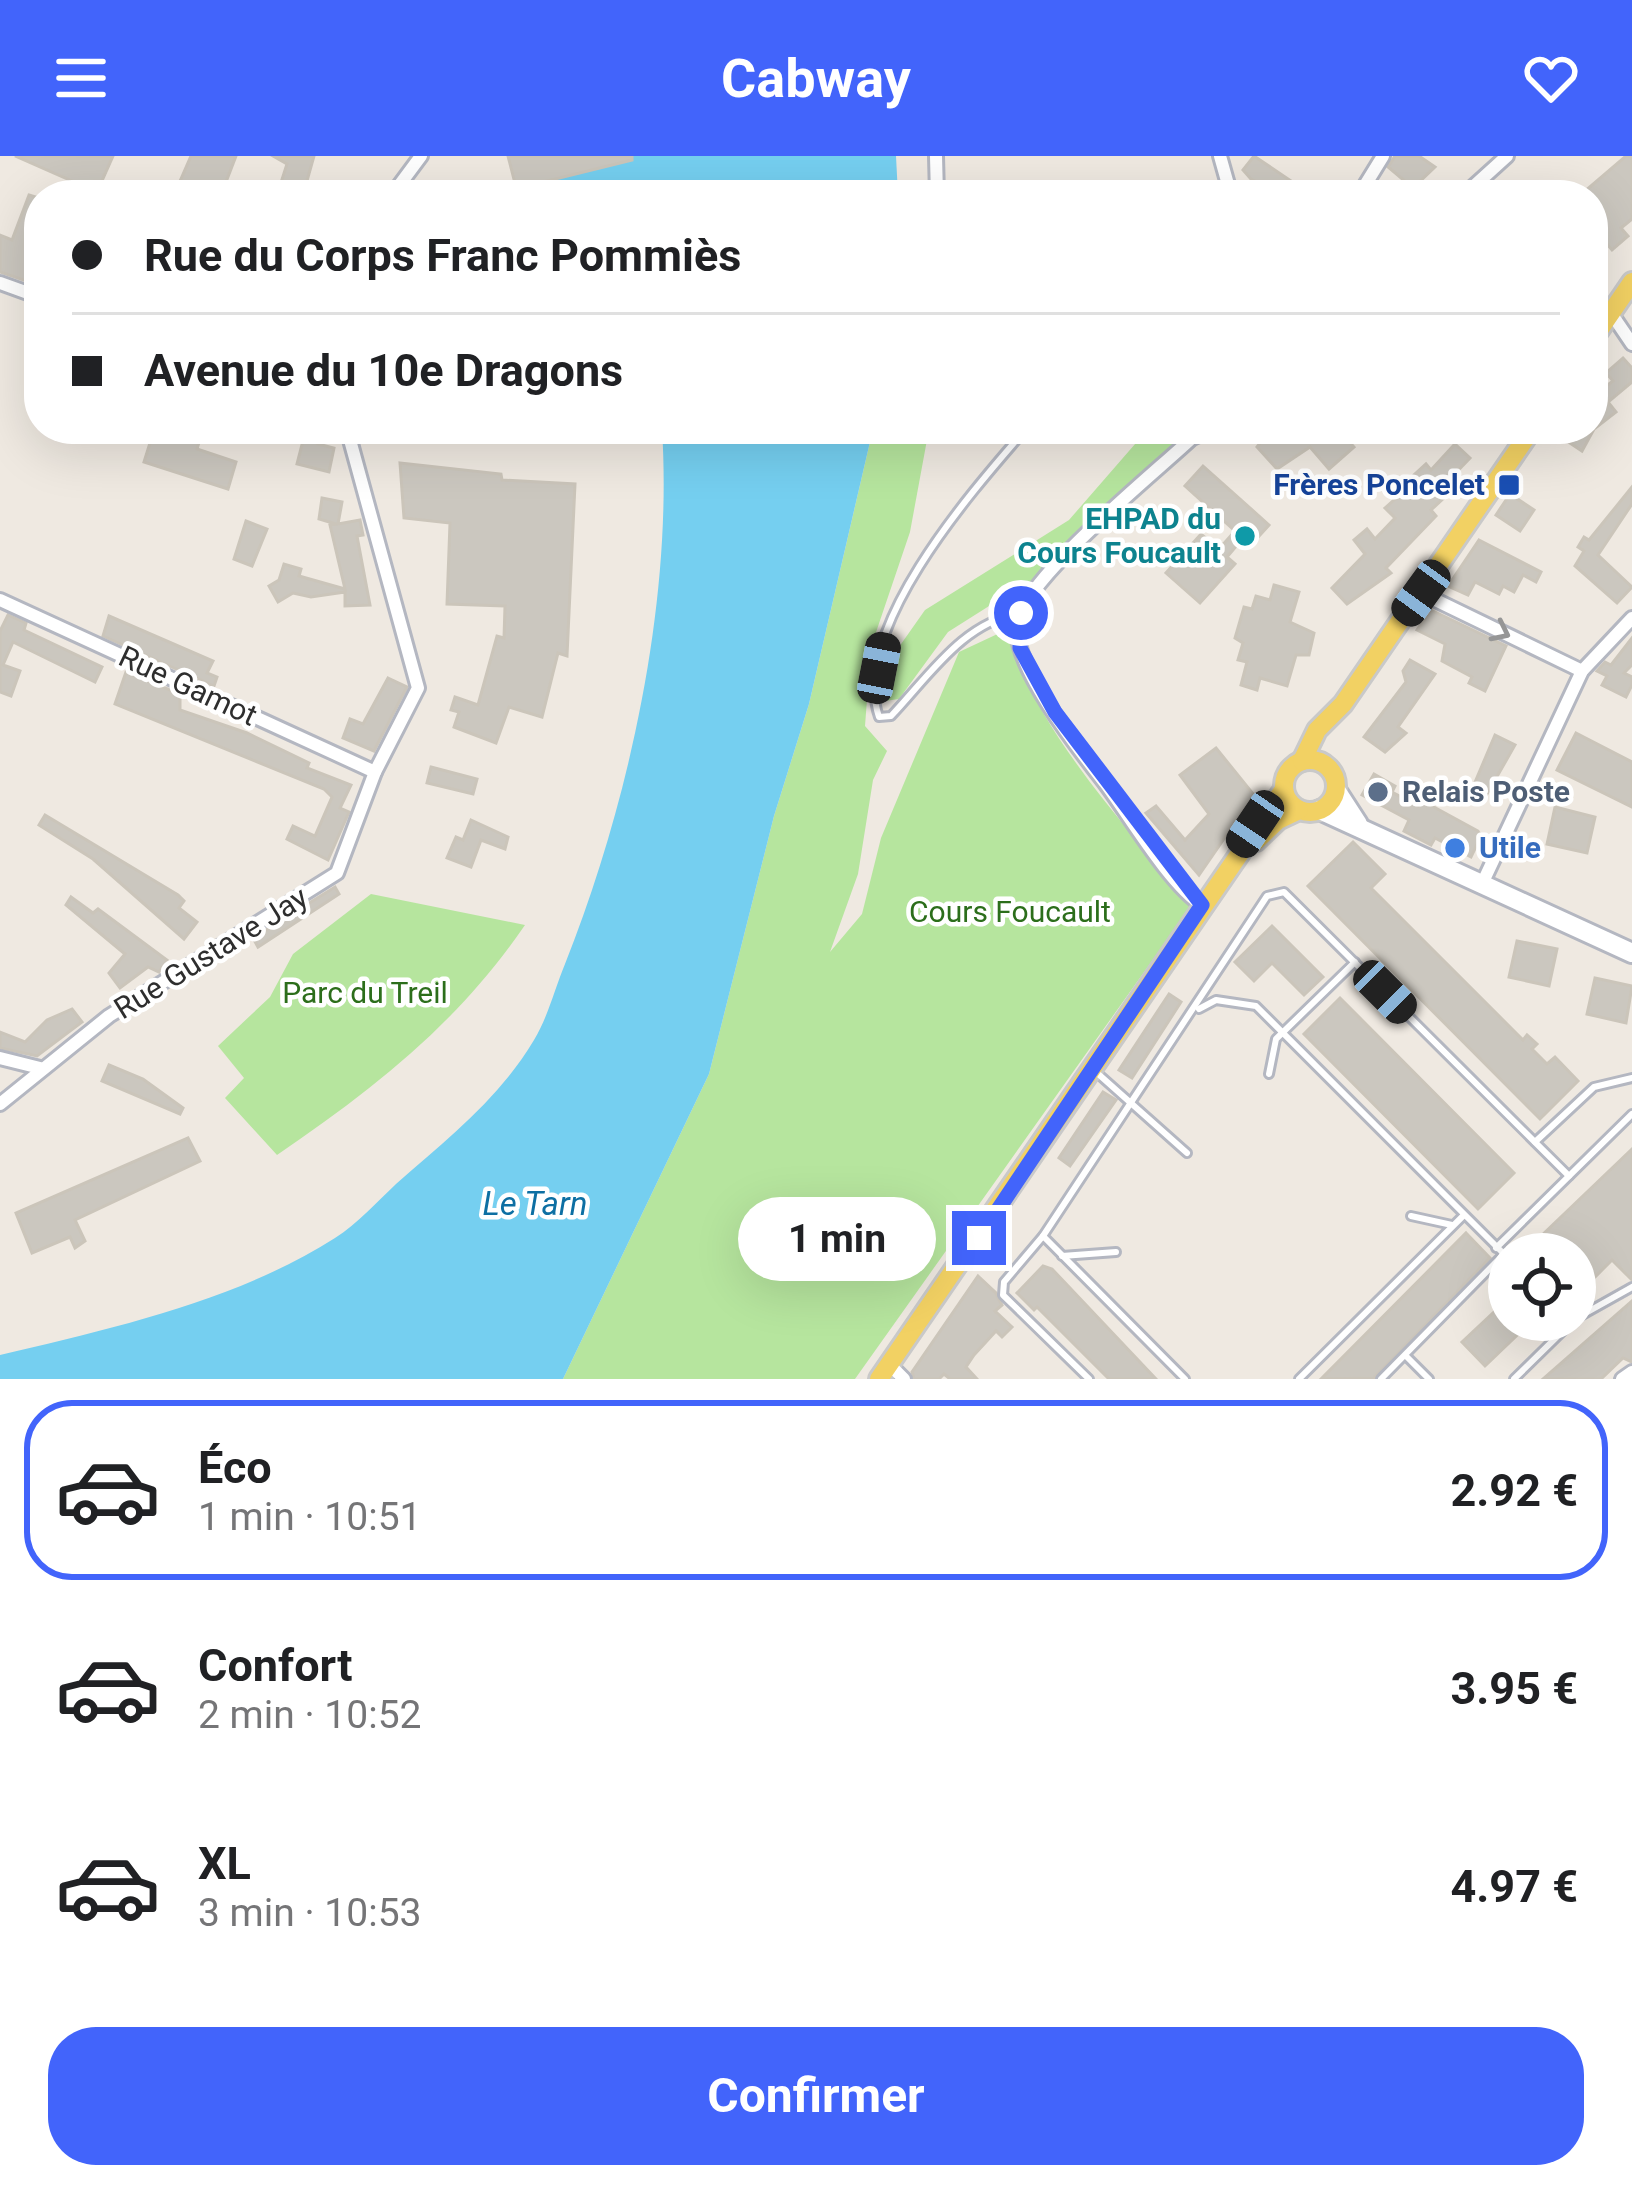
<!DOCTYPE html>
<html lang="fr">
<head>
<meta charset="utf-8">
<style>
  body { margin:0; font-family:Roboto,sans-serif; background:#f6f6f6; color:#202124; height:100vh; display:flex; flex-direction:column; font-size:45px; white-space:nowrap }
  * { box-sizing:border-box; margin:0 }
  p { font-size:39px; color:#757577 }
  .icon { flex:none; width:66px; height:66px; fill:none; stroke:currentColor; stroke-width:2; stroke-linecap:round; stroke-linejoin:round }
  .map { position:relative; height:1223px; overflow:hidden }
  .drawer { display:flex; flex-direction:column; background:#fff; flex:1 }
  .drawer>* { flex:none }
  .hud { position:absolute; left:24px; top:24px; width:1584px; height:264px; border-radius:48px; box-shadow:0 12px 48px #0002; display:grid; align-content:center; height:264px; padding:0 48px; background:#fff }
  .fabs { position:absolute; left:1488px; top:1077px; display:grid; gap:24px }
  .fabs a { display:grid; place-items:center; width:108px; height:108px; border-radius:50%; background:#fff; box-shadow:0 12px 48px #0002; font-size:60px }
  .end { position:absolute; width:54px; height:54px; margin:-27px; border:15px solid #4264fb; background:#fff; box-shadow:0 0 0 6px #fff }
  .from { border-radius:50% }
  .bubble { position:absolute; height:84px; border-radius:42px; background:#fff; box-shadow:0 12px 48px #0002; font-size:39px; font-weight:700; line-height:84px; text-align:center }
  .car { position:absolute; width:36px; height:72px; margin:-36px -18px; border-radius:15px; box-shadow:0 0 9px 3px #0007; background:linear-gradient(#222 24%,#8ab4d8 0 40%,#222 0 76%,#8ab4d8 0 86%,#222 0) }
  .hud b { display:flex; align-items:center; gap:42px; height:114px; font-size:45px }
  .hud b+b { border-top:3px solid #e0e0e0 }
  .hud i { width:30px; height:30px; background:#202124 }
  ul { padding:21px 0 0; list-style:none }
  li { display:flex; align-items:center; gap:36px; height:180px; margin:0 24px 18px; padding:0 24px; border:6px solid transparent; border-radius:48px }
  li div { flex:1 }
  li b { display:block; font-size:45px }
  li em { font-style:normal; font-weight:700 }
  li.on { border-color:#4264fb }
  li>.icon { width:108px; height:108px; stroke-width:1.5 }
  .action { display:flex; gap:24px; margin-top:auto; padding:24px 48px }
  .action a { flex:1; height:138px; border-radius:48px; background:#4264fb; color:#fff; font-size:48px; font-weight:700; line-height:138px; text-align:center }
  header { display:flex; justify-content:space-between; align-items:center; height:156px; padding:0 48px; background:#4264fb; color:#fff; font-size:54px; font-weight:700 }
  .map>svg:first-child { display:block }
  .green { fill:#b6e59e }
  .water { fill:#75cff0 }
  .building { fill:#cbc7bf; stroke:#cbc5ba; stroke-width:3 }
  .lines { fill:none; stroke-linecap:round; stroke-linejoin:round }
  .lane-casing { stroke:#b4b7c1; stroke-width:12 }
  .street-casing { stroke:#b4b7c1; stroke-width:18 }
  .secondary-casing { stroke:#b4b7c1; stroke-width:24 }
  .primary-casing { stroke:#c9c9c9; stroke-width:24 }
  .lane { stroke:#fff; stroke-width:6 }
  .street { stroke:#fff; stroke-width:12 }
  .secondary { stroke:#fff; stroke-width:18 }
  .primary { stroke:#f2d163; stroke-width:18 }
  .oneway { stroke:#969696 }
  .route { stroke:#4264fb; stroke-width:15 }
  .transit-dot { fill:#1a4fb4; stroke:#fff; stroke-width:4.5 }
  .culture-dot { fill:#0f9aa8; stroke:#fff; stroke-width:4.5 }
  .service-dot { fill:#5c6f8a; stroke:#fff; stroke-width:4.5 }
  .shop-dot { fill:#3f7fe0; stroke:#fff; stroke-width:4.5 }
  .labels { text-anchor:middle; stroke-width:9; stroke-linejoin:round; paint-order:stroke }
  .transit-label { font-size:30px; font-weight:bold; fill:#164399; stroke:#fff; text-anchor:end }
  .culture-label { font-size:30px; font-weight:bold; fill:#0d838f; stroke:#fff; text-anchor:end }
  .street-label { font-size:30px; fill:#2e2e2e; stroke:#fff }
  .service-label { font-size:30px; font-weight:bold; fill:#4e5e75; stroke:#fff; text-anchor:start }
  .shop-label { font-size:30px; font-weight:bold; fill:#366cbe; stroke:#fff; text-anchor:start }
  .park-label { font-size:30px; fill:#2c6e1b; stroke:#fff }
  .water-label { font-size:33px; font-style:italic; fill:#0d6fa3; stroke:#fff }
</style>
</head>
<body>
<header><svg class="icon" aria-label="menu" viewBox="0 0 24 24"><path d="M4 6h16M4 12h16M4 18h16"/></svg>Cabway<svg class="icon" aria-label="heart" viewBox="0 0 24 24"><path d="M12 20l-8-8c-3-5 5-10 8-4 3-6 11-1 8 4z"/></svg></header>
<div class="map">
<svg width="1632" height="1223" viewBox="0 0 1632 1223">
  <rect width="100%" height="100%" fill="#efe9e1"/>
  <g class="green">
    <path d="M873,273H929L910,376L871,491L865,570L887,595L873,624L858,718L830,796L862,758L881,682L959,496L1006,474C1038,578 1124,667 1191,750L855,1223H563L709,918L774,660L809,548Z"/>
    <path d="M1143,273H1188L1192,282L1026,443L1016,433L948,476L899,543L885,545L887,508L925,454L1069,364L1142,280Z"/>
    <path d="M371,738L525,769C457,868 375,932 277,999L225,942L244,922L218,890L270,841L293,798Z"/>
  </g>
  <g class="water">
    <path d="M613,0H896L898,39H551L547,25L614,9Z"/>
    <path d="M662,273H873L809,548L774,660L709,918L563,1223H0V1199C113,1172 236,1145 335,1082C357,1068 377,1046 396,1028C447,983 499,943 534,884C548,861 555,832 565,808C629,647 673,446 662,273Z"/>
  </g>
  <g class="building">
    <path d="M15,0H113L97,36Z"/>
    <path d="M191,0H236L221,39H174Z"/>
    <path d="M273,0H314L303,39H277L287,8Z"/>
    <path d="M508,0H632V4L547,25L551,39H518Z"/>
    <path d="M1254,0L1300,31L1294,39H1279L1251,23L1243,14Z"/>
    <path d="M1395,0H1419L1435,11L1413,32L1388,11Z"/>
    <path d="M1626,0H1632V63L1621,72L1628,80L1612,94L1593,72L1603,63L1593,52V39L1584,36Z"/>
    <path d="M29,39L39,42L35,128L0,116V79L12,84Z"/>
    <path d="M1623,202L1632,212V226L1608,246L1616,256L1594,273L1582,295L1549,273H1593V240L1613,225L1606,217Z"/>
    <path d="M177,273H203L197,293L236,306L228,333L144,306L154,274L175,280Z"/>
    <path d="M306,273H323L318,288L334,292L329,316L297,308Z"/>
    <path d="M1271,273H1338L1354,291L1329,313L1310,291L1277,313L1257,291Z"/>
    <path d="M1455,288L1470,302L1445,328L1450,333L1447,339L1431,354L1436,360L1386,412L1391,417L1347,448L1332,432L1365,398L1354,384L1367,373L1375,383L1395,362L1385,352L1395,343L1392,339L1426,308L1431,314Z"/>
    <path d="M400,307L501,318L502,324L575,328L567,500L558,497L542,561L509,551L496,587L454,571L459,556L451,554L455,541L478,549L497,480L504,482L505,450L447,448L450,367L404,362Z"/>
    <path d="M1203,310L1269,369L1251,389L1243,382L1227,401L1235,408L1200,447L1166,417L1201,378L1219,393L1235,375L1185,330Z"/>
    <path d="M1632,331V348L1598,399L1632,431L1617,447L1575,410L1584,395L1578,391L1584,381L1589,384Z"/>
    <path d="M1510,338L1534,354L1520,375L1496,359Z"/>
    <path d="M322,342L342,346L338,368L360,364L363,379L357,380L370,449L345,450V436L311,441L293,437L278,446L269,430L279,424L284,408L301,413L299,420L345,433L330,369L336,368L319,363Z"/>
    <path d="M246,365L267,373L252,410L234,403Z"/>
    <path d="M1479,384L1541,416L1536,426L1523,419L1514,436L1503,430L1499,438L1475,426L1468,439L1448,430Z"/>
    <path d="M1274,429L1299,436L1290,466L1314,477L1309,499H1296L1287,530L1260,522L1257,534L1241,529L1247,506L1238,504L1243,487L1235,482L1244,451L1252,453L1256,440L1270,444Z"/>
    <path d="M1431,454L1506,490L1485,535L1469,527L1472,521L1442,505L1445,488L1417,474Z"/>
    <path d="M8,459L26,467L24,474L102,511L95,526L13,486L3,509L20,515L11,540L0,536V475Z"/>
    <path d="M109,460L213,505L207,517L217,521L214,530L103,480Z"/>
    <path d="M1632,482V509L1624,517L1632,521V529L1626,541L1602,529L1607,520L1597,515L1605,506L1611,509Z"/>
    <path d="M1410,504L1435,518L1398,571L1406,577L1385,596L1364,581L1406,526L1403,515Z"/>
    <path d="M126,516L180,538V554L247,577L309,607L307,612L351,629L340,652L349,656L328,704L287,683L293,670L315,680L332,641L324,633L115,548Z"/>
    <path d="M388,522L407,531L374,595L343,582L350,563L363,568Z"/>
    <path d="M1576,577L1632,606V651L1557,614Z"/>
    <path d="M1495,579L1515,589L1487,638L1473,631Z"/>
    <path d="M1216,592L1254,639L1199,719L1146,657L1156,650L1185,684L1209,658L1180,619Z"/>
    <path d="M431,611L477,623L473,638L427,627Z"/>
    <path d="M1374,618L1395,630L1392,636L1418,650L1421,644L1478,675L1481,680L1471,701L1435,682L1431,689L1404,675L1409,664L1362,639Z"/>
    <path d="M1555,651L1595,661L1587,697L1547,688Z"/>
    <path d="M45,659L178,739L184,745L179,752L197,766L184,783L93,703L39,669Z"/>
    <path d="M471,664L508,681L505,693L481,684L471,711L447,702L456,681L463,684Z"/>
    <path d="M1353,686L1385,718L1371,732L1523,884L1527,879L1537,888L1532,893L1547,908L1555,901L1578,925L1540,963L1308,730Z"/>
    <path d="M335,731L339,738L258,791L253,782Z"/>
    <path d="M71,741L93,757L98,753L167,804L159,816L148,811L120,832L109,817L125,798L66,749Z"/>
    <path d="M1272,770L1323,821L1304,839L1272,807L1254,825L1235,806Z"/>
    <path d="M1517,785L1557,793L1549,830L1509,821Z"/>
    <path d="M1595,822L1632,830L1626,867L1587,858Z"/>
    <path d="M1169,838L1181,846L1132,922L1119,914Z"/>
    <path d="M1340,842L1514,1017L1478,1053L1304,878Z"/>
    <path d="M72,853L82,866L37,900L0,892V876L25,886L47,864Z"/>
    <path d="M109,909L143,923L183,952L180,958L102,925Z"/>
    <path d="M1103,936L1116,944L1070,1010L1059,1002Z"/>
    <path d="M188,982L200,1005L75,1064L85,1085L75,1092L70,1081L32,1097L16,1057Z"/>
    <path d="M1632,993V1124L1612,1104L1587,1129L1575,1116V1098H1554L1539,1082Z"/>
    <path d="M1466,1077L1490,1102L1374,1222L1321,1223Z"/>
    <path d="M1043,1110L1052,1113L1156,1223H1109L1037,1151L1034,1154L1017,1137Z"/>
    <path d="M978,1120L996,1137L1002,1149L995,1155L1012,1171L1002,1181L996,1175L974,1199L966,1211L977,1223H950L944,1218L939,1223H914L912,1216Z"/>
    <path d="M1509,1142V1164H1533L1485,1210L1462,1186Z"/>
    <path d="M1632,1145V1206L1623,1202L1601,1223H1543Z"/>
  </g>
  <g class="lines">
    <defs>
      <g id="lane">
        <path d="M1021,457C964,465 929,520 891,560L879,561C849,474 973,334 1026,273"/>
        <path d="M1199,853L1216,844L1256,850L1509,1103"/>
        <path d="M1096,916L1187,997"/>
        <path d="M1269,918L1276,883L1355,806"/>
        <path d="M1535,986L1594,931L1632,922"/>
        <path d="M1411,1060L1452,1069"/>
        <path d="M1043,1080L1004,1126L1003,1139L1089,1223"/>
        <path d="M1496,1092L1632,958"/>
        <path d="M1062,1100L1116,1096"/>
        <path d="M1575,1163L1632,1131"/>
        <path d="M1406,1200L1429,1223"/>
        <path d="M1185,1223L1043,1080L1267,740L1284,736L1569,1020"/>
        <path d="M1299,1223L1464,1059"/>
        <path d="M1381,1223L1504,1098"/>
        <path d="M1514,1223L1574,1164"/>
      </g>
      <g id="street">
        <path d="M936,0L937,39"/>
        <path d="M1220,0L1231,39"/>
        <path d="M392,39L421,0"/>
        <path d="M1359,39L1383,0"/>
        <path d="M1464,39L1507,0"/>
        <path d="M0,127L39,141"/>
        <path d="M1611,157L1632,188"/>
        <path d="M1421,437L1582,515"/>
        <path d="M0,444L375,616"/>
        <path d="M1482,728L1582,515L1632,462"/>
        <path d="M1202,749C1170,729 1129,659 1105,627C1080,595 1012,509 1017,468C1023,423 1155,317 1192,282L1211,273"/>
        <path d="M0,902L40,912"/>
        <path d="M0,948L109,860L337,717L375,616L418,532L347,273"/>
        <path d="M889,1208L904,1223"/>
        <path d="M1622,1223L1632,1216"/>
      </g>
      <g id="secondary">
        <path d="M1336,634L1358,668"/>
        <path d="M1320,654L1632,797"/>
      </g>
      <g id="primary">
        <path d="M1593,183L1632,126"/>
        <circle cx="1310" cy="630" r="26"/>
        <path d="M1302,605L1317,574L1343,548L1532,273"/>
        <path d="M1256,685L1278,664L1299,654"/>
        <path d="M879,1223L1284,633"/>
      </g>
    </defs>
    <use href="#lane" class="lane-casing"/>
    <use href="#street" class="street-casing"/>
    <use href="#secondary" class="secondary-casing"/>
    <use href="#primary" class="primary-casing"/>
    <use href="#lane" class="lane"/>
    <use href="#street" class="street"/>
    <use href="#secondary" class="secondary"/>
    <use href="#primary" class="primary"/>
  </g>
  <defs><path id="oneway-chevron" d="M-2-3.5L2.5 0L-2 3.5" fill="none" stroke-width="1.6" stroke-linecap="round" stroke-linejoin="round" transform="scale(3)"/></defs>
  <use class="oneway" href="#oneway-chevron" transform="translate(1501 476) rotate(26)"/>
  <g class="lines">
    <path class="route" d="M979,1082L1202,749L1055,556L1020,492L1021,457"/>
  </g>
  <rect class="transit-dot" x="1497" y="317" width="24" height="24" rx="6"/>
  <circle class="culture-dot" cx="1245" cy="380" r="12"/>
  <circle class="service-dot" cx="1378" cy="636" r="12"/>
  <circle class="shop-dot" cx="1455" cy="692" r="12"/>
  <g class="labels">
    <g class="transit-label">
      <text x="1485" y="339">Frères Poncelet</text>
    </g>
    <g class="culture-label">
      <text x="1221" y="373">EHPAD du<tspan x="1221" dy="34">Cours Foucault</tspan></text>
    </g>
    <g class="street-label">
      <text transform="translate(188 530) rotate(25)" y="10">Rue Gamot</text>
      <text transform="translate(211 797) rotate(-32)" y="10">Rue Gustave Jay</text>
    </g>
    <g class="service-label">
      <text x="1402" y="646">Relais Poste</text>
    </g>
    <g class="shop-label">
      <text x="1479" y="702">Utile</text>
    </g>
    <g class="park-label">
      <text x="1010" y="766">Cours Foucault</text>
      <text x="365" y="847">Parc du Treil</text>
    </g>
    <g class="water-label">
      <text x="535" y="1059">Le Tarn</text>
    </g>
  </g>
</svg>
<div class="fabs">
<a><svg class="icon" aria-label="locate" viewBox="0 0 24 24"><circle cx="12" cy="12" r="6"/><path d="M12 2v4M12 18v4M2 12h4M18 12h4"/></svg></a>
</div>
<i class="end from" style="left:1021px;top:457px"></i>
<i class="end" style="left:979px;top:1082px"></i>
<div class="bubble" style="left:738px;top:1041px;width:198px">1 min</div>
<i class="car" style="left:1421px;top:437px;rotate:216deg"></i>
<i class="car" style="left:879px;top:512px;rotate:11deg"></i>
<i class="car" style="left:1255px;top:668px;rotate:214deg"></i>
<i class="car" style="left:1385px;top:836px;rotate:135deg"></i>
<div class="hud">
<b><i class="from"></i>Rue du Corps Franc Pommiès</b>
<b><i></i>Avenue du 10e Dragons</b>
</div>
</div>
<section class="drawer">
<ul>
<li class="on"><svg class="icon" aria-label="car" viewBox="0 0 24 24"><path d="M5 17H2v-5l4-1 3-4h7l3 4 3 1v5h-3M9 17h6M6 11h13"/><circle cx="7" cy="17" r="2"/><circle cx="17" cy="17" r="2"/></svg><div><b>Éco</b><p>1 min · 10:51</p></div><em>2.92 €</em></li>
<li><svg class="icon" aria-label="car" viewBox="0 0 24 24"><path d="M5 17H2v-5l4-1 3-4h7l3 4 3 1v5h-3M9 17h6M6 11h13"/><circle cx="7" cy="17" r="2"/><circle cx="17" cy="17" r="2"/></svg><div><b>Confort</b><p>2 min · 10:52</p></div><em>3.95 €</em></li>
<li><svg class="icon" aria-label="car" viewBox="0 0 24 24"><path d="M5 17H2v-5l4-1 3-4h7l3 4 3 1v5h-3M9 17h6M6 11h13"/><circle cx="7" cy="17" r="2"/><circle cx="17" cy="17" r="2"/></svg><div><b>XL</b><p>3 min · 10:53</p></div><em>4.97 €</em></li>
</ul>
<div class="action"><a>Confirmer</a></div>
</section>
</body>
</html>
